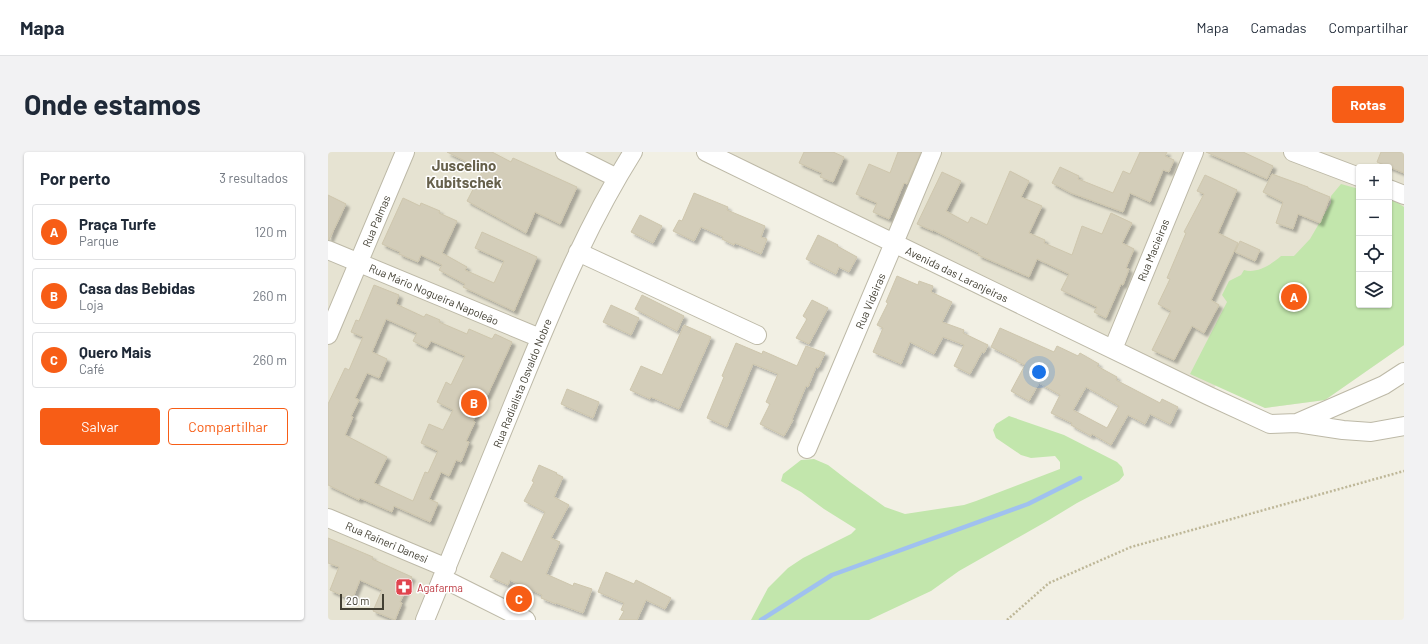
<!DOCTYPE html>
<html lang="pt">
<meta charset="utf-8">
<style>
body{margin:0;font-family:Barlow,sans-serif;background:#f2f2f3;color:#1f2937}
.controls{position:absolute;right:12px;top:12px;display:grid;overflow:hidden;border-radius:4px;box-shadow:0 1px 3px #0004}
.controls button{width:36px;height:36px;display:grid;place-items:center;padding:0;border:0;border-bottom:1px solid #e0e1e3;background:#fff;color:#1f2937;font:20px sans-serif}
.scale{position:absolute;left:12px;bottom:10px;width:44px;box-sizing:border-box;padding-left:4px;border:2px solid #434034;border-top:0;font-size:11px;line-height:14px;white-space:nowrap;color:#434034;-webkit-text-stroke:3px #fff;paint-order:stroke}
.you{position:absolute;left:711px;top:220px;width:14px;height:14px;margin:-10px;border:3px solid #fff;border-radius:50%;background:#1a73e8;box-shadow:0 0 0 6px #1a73e833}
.badge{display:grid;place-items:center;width:26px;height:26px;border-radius:50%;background:#f75d16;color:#fff;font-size:13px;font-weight:700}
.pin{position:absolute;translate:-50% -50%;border:2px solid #fff;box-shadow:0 1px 4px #0006}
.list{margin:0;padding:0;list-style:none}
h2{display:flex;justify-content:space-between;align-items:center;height:52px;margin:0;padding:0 16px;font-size:17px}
h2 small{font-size:13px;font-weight:400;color:#747a83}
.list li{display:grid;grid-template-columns:26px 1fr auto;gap:12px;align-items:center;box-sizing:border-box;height:56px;margin:0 8px 8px;padding:0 8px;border:1px solid #e0e1e3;border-radius:4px}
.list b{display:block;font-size:15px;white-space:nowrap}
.list p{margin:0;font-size:13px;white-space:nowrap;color:#747a83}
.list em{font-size:13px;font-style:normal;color:#747a83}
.actions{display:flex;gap:8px;padding:12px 16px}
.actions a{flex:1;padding:9px 0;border:1px solid #f75d16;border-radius:4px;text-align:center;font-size:14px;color:#f75d16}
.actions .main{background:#f75d16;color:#fff}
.icon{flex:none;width:22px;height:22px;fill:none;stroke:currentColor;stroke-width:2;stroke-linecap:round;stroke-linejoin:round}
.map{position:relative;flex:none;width:1076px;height:468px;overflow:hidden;border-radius:4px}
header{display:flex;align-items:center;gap:24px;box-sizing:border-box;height:56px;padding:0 20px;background:#fff;border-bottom:1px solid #e0e1e3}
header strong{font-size:19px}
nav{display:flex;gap:22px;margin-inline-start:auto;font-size:14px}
.intro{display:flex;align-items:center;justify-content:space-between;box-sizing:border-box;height:96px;padding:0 24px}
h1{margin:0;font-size:28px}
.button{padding:10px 18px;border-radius:4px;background:#f75d16;color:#fff;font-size:14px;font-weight:700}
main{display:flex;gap:24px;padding:0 24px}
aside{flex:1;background:#fff;border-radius:4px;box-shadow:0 1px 3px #0004}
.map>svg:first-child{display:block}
.residential{fill:#e6e3d2;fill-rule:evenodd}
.green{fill:#c2e6ac}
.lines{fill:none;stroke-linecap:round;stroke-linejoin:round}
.stream{stroke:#a0c1ef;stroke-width:4.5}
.building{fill:#d3cdb9;stroke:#cec6ad;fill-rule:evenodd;filter:url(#shadow)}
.minor-casing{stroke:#bdb9a7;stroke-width:20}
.path{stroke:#beb798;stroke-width:2.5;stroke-dasharray:2 2;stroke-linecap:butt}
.minor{stroke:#fff;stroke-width:18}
.labels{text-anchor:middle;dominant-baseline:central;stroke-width:3;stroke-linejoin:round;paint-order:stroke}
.street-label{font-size:11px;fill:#434034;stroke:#fff}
.health-label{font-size:11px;fill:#be3a42;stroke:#fff;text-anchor:start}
.district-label{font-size:15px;font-weight:bold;fill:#66604b;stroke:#fff}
</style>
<header>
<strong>Mapa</strong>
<nav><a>Mapa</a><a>Camadas</a><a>Compartilhar</a></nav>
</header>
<div class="intro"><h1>Onde estamos</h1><a class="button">Rotas</a></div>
<main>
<aside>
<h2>Por perto<small>3 resultados</small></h2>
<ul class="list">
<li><span class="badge">A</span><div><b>Praça Turfe</b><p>Parque</p></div><em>120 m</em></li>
<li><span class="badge">B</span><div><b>Casa das Bebidas</b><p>Loja</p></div><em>260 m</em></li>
<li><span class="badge">C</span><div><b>Quero Mais</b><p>Café</p></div><em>260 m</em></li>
</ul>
<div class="actions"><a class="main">Salvar</a><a>Compartilhar</a></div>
</aside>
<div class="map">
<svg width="1076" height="468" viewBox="0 0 1076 468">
<defs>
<filter id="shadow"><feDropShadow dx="3.5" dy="3.5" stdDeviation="1" flood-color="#0004"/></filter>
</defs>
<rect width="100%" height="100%" fill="#f2f0e4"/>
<path class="residential" d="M0,0H305L289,26L97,468H0Z
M378,0H1076V193L997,248L937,256L888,233L881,244ZM1031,15H1061V153H1031Z"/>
<path class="green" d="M1013,32L1031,37V153H1061V47L1070,51L1076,55V193L997,248L937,256L862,222L899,150L894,143L901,129L913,123L916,118C928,122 943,113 953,104H966L982,87L1003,51V44Z
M681,264L736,283L789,310L794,315L796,323L791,329L749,351L721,368L631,419L603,439L541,468H423L440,436L460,416L475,406L523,382L528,377L496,357L473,340L453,329L455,322L473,308L486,307L500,313L522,330L557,355L577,362L636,353L648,349L732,317V310L727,304L703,306L693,303L668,286L665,278L668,272Z"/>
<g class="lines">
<path class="stream" d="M433,468L504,423L700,352L752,326"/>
</g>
<path class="building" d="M119,0H164L183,10L185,6L249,35L232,72L207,60L198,81L139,49L155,18Z
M476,0H505L516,5L505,30L492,25L494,21L471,11Z
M570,0H593L579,32L576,31L561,67L545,60L549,51L528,42L541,12L562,21Z
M812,0H839L837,4L846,8L841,20L835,18L822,50L802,41L795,60L743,41L724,31L732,15L751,24L750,27L785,41L795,19L802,22Z
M878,0H915L945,14L939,27Z
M1053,0H1076V21L1049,10Z
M682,19L701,29L693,45L714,54L701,81L717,88L716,91L744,103L754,74L774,82L783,61L804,71L794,91L806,97L798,116L801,117L795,133L793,132L778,166L766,160L769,155L733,138L741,122L709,107L701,125L650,103L651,101L605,78V79L589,72L614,20L633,29L618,59L640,71L643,65L659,73Z
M944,22L980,35V36L1002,45L992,71L970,62L965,77L948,71L955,50L935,40Z
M877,23L909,38L890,81L910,91L883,148L891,153L876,181L864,174L846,208L824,198L843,159L830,152L842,127L839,126L858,81L856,80L876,42L869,39Z
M366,41L400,55L399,58L437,74L433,85L439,87L433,102L407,91L406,93L394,87L395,85L373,75L366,89L345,79L351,68L354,69Z
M0,43L18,52L1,88H0Z
M75,46L92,54L93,51L112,59L111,61L129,69L114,101L139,115L137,118L166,131L176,109L147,96L154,80L209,105L186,159L135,135L137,132L111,118L114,113L93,103L90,110L71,102L72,100L54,92Z
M312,63L334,74L325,91L303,80Z
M490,83L510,93L509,94L529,105L521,120L511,115L508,122L478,107Z
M912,89L932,98L927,109L907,100Z
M569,124L590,133L591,129L605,134L603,140L624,150L614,170L636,178L635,181L660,193L656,201L654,200L642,222L626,214L636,193L615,185L606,202L582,190L573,212L545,200L555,176L549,173L560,151L558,150Z
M46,133L71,143L68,152L96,165L98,162L112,168L111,170L139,182L141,177L164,187L167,182L184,190L159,244L157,243L145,269L147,270L138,289L141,290L133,310L128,308L121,324L113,320L101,347L110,351L102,370L66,354L64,360L32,346L31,348L0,333V252L17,216L21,218L35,185L23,180L28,168L31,169ZM58,167L89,181L85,189L99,196L103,189L137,204L123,233L118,230L109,250L125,258L115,278L101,272L93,291L110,299L100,321L97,320L85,349L46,331L59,305L17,283L25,265L23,264L31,248L27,246L39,221L51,226L59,207L44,200Z
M314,143L356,164L349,179L307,157Z
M484,148L500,156L481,192L468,186L479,167L475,164Z
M283,153L311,166L303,183L275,170Z
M356,173L383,185L351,257L323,245L322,247L302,238L313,214L334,223Z
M672,176L726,200L729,194L750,204L752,201L771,212L769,214L789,225L788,228L832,251L834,247L850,255L842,272L822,262L817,272L800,263L783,293L764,282L763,284L743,273L744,271L723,261L732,243L711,231L701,249L683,239L697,213L688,209L689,208L663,195ZM758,235L791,254L779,276L745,258Z
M408,191L434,202L435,199L469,214L478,194L497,201L490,216L488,215L480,235L478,234L464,267L465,268L456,284L432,272L442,252L438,250L450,222L425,212L399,275L379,266L396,225L394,224Z
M239,237L271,250L265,266L233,252Z
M211,313L229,321L228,322L235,325L226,345L241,353L223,386L232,390L218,422L245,434L246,431L264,437L255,461L228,451V452L213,446L214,443L182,428L180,433L162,425L174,400L194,410L217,360L196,349L206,330L204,329Z
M0,386L45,405L44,407L84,425L72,450L74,451L67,468L45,459L54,438L32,428L24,448L2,438L11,415L0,411Z
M278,420L306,432L308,428L343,446L337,457L318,448L309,468H291L296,459L293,458L296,451L270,440Z"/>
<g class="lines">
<defs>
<path id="minor" d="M237,0L289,26
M378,0L881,244L942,272L969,271L1056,233L1076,220
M965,0L1031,25
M1061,37L1076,43
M0,98L212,186
M250,100L429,183
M0,183L77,0
M785,197L866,0
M969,271L1015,278L1043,280L1076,274
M479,297L566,91L604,0
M0,366L119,416
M114,426L198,468
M97,468C128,393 158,318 189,243C223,160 257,76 305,0"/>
</defs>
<use href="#minor" class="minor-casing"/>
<path class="path" d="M679,468L721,431L803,395L1076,319"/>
<use href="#minor" class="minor"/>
</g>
<defs>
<symbol id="pharmacy-square" viewBox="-11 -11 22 22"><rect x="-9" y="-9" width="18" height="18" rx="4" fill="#e0444e" stroke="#fff"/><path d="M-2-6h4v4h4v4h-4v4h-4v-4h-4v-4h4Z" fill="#fff"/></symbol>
</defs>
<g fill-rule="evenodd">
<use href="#pharmacy-square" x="66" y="425" width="20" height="20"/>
</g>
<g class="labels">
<g class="street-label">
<text transform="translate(48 69) rotate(-67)">Rua Palmas</text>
<text transform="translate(825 98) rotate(-68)">Rua Macieiras</text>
<text transform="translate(629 122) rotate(26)">Avenida das Laranjeiras</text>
<text transform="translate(106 142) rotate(23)">Rua Mário Nogueira Napoleão</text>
<text transform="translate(542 149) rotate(-67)">Rua Videiras</text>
<text transform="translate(194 231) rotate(-68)">Rua Radialista Osvaldo Nobre</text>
<text transform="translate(59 390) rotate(23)">Rua Raineri Danesi</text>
</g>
<g class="health-label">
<text x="89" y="435">Agafarma</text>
</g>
<g class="district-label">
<text x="136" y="13">Juscelino<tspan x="136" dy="17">Kubitschek</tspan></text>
</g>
</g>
</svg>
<div class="controls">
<button>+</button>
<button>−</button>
<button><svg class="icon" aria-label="locate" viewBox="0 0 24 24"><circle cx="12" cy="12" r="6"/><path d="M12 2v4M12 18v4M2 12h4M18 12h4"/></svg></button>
<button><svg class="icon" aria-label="layers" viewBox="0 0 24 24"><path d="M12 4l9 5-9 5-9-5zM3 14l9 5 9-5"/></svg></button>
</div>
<div class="scale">20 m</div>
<div class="you"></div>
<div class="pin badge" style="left:966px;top:145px">A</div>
<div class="pin badge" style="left:146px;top:251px">B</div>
<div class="pin badge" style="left:191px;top:447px">C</div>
</div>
</main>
